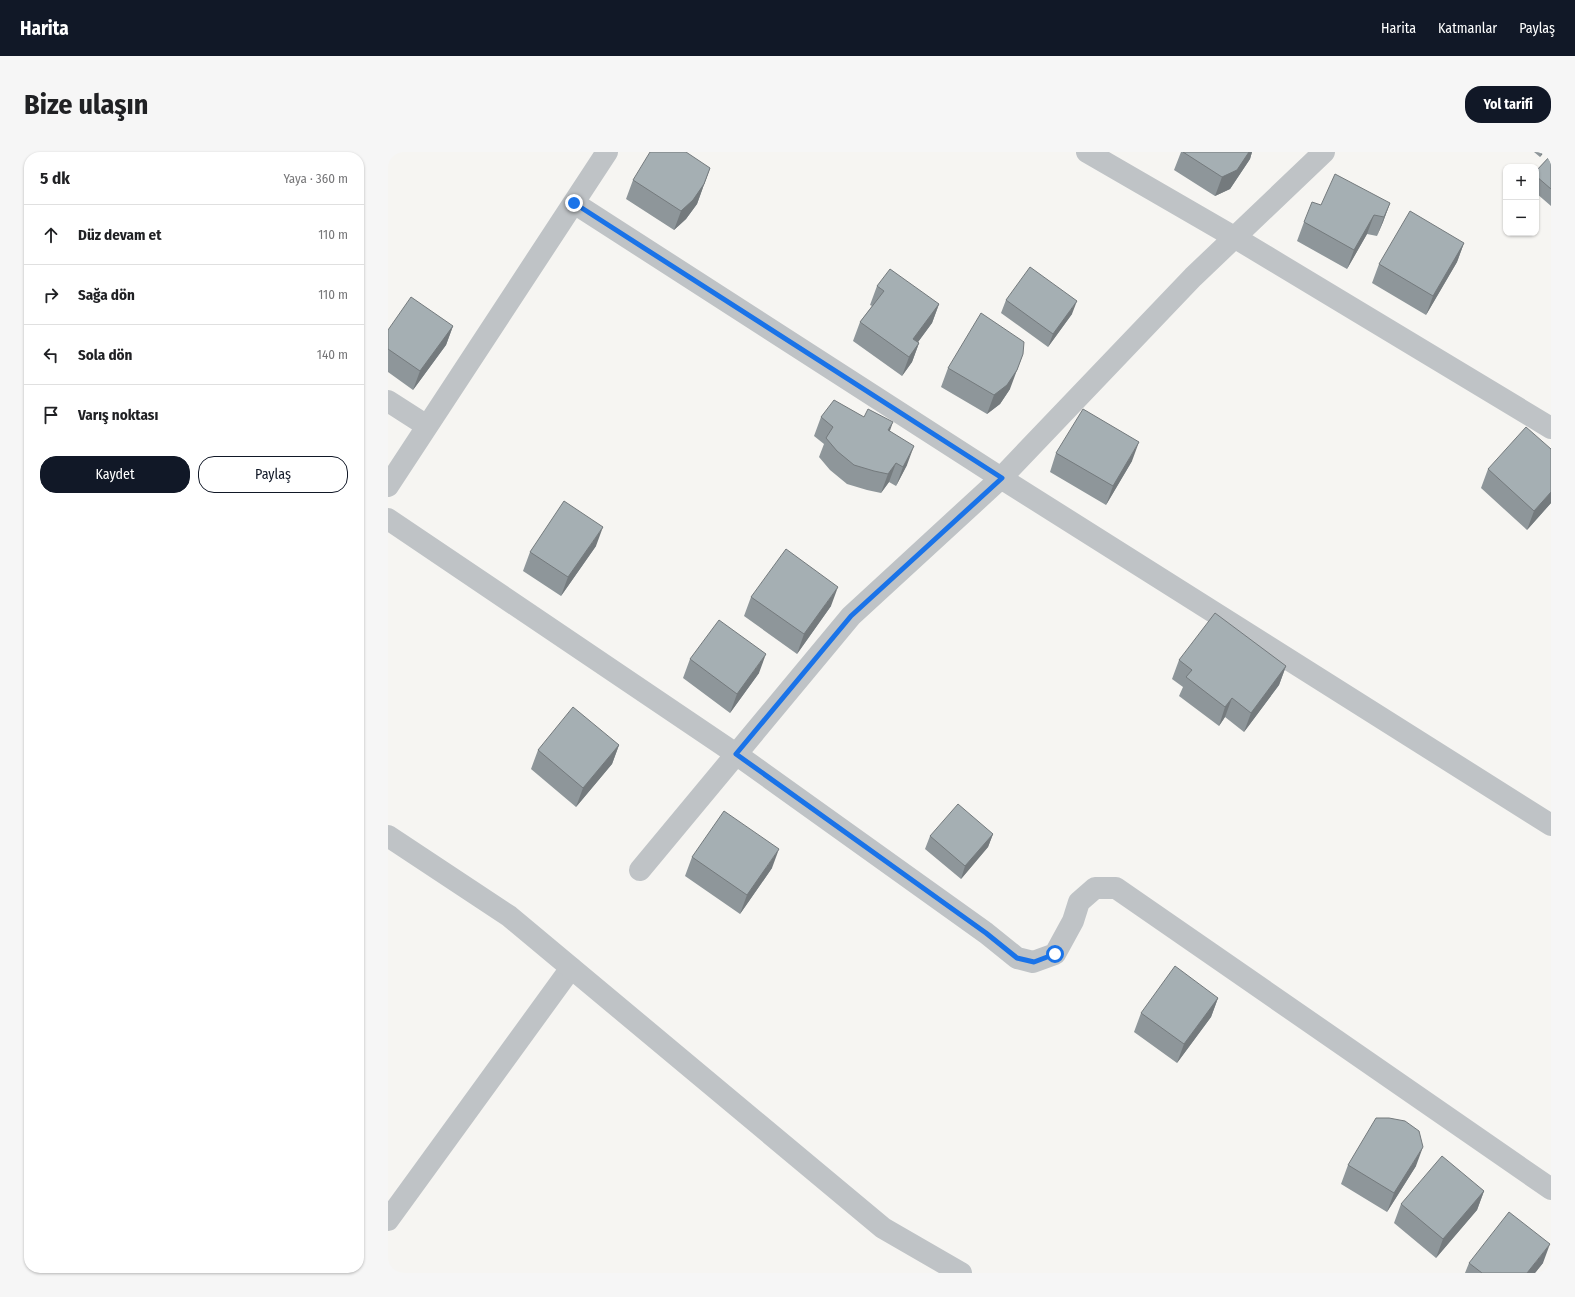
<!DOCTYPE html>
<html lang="tr">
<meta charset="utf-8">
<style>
body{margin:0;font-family:"Fira Sans Condensed",sans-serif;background:#f6f6f6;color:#202124}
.controls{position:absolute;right:12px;top:12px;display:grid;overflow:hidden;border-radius:8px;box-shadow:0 1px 3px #0004}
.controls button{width:36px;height:36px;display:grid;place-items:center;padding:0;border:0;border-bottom:1px solid #e0e0e0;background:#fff;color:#202124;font:20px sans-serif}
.stop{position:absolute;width:12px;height:12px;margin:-9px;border:3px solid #1a73e8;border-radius:50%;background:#fff}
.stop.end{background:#1a73e8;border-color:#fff;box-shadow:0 1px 4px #0008}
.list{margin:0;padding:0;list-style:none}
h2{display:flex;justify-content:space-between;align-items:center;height:52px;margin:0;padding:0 16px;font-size:17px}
h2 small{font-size:13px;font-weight:400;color:#757577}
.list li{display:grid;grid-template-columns:26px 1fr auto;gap:12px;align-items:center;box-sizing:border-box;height:60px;padding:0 16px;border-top:1px solid #e0e0e0}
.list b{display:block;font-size:15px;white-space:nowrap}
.list em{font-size:13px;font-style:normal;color:#757577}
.actions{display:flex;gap:8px;padding:12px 16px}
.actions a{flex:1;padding:9px 0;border:1px solid #111827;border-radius:16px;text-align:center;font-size:14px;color:#111827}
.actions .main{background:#111827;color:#fff}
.icon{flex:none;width:22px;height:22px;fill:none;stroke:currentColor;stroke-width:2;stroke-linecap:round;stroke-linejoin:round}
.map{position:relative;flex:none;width:1163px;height:1121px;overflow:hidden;border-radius:16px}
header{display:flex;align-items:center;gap:24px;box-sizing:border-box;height:56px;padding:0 20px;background:#111827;color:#fff}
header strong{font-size:19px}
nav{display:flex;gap:22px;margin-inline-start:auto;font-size:14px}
.intro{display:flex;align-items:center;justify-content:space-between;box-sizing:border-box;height:96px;padding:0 24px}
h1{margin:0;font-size:28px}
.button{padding:10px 18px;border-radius:16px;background:#111827;color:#fff;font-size:14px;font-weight:700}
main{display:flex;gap:24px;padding:0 24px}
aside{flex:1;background:#fff;border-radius:16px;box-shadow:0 1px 3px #0004}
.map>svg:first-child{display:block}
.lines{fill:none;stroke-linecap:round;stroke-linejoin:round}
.minor{stroke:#bfc3c6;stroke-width:22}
.tertiary{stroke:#bfc3c6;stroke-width:22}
.wall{fill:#8e969a}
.shaded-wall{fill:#747a7d}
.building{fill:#a5afb3;stroke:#747a7d}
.route{stroke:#1a73e8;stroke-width:5}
</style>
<header>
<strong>Harita</strong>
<nav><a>Harita</a><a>Katmanlar</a><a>Paylaş</a></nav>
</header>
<div class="intro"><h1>Bize ulaşın</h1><a class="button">Yol tarifi</a></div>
<main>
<aside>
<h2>5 dk<small>Yaya · 360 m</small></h2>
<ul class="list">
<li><svg class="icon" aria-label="ahead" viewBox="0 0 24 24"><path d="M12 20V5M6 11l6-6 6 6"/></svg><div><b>Düz devam et</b></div><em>110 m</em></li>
<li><svg class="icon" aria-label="right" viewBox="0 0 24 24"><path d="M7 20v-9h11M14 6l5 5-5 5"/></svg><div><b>Sağa dön</b></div><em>110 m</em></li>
<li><svg class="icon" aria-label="left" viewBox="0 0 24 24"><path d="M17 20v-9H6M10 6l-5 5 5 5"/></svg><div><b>Sola dön</b></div><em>140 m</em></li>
<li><svg class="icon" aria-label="arrive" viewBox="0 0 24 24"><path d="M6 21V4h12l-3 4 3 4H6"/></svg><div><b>Varış noktası</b></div></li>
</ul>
<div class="actions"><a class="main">Kaydet</a><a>Paylaş</a></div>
</aside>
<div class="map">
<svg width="1163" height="1121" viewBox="0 0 1163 1121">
<rect width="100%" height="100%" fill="#f6f5f2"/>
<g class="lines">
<path class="minor" d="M699,0L846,85L1163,276
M186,51L613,326L1163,673
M0,249L39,274
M0,334L219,0
M0,367L348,602L598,781L629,806L645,810L667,802L685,769L691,750L707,736H728L1163,1037
M252,718L463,464L613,326L805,125L936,0
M0,1068L183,816"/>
<path class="tertiary" d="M0,684L121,764L495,1076L573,1121"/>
</g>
<path class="wall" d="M793,0H864L862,7L842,37L827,44L786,18Z
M1146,0H1156L1152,5Z
M1163,3V54L1148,41V19Z
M322,16L309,52L298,67L286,78L238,47L245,28Z
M1002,51L995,70L989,84L979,82L959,117L909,89L916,70L933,53Z
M1076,91L1069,110L1038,163L984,131L991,112Z
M489,134L551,152L544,171L530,190L531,191L524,210L514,224L465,189L472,170L484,154L482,153Z
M618,148L684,162L660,195L613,161Z
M65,174L58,193L25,238L0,220V178Z
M560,216L622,237L612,252L599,262L553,235Z
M433,265L502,279L519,313L508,334L501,330L493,341L479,338L459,332L442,318L431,305L436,292L426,284Z
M1163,297V351L1139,378L1093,336L1100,317Z
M668,301L744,309L718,353L662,320Z
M208,394L173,444L135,419L142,400Z
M363,445L443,454L409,502L356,464Z
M302,507L371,521L342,561L295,526Z
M791,508L898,514L891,533L856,580L837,565L831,574L791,544L795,535L784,527Z
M231,593L224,612L188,655L143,617L150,598Z
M605,682L600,695L573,727L537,697L542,684Z
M304,705L384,716L352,762L297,724Z
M830,846L823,865L789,911L746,880L753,861Z
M960,1013L1028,1014L999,1060L953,1032Z
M1096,1039L1089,1058L1048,1106L1006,1071L1013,1052Z
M1081,1111H1155L1147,1121H1077Z"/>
<path class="shaded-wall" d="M861,0H864L862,7L842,37L827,44L834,25Z
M1154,0H1156L1152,5Z
M322,16L309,52L298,67L286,78L293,59Z
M1002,51L995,70L989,84L996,65Z
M986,63L979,82L959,117L966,98Z
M1076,91L1069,110L1038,163L1045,144Z
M689,149L684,162L660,195L665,182Z
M551,152L544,171L519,205L525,187Z
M65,174L58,193L25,238L32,219Z
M531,191L524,210L514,224L521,205Z
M635,202L622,237L612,252L599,262L606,243Z
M505,270L498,290L500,278Z
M751,290L744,309L718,353L725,334Z
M526,294L519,313L508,334L515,315Z
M508,311L501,330L493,341L500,322Z
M1163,340V351L1139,378L1146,359Z
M215,375L208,394L173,444L180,425Z
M450,435L443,454L409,502L416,482Z
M378,502L371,521L342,561L349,542Z
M898,514L891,533L856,580L863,561Z
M844,546L837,565L831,574L837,555Z
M231,593L224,612L188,655L195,636Z
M605,682L600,695L573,727L577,714Z
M391,697L384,716L352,762L359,743Z
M830,846L823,865L789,911L796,892Z
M1035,995L1028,1014L999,1060L1006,1041Z
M1096,1039L1089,1058L1048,1106L1055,1087Z
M1162,1092L1155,1111L1147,1121H1139Z"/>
<path class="building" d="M262,0H298L322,16L316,32L305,48L293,59L245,28Z
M795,0H861L849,18L834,25Z
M1163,3V37L1148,24V19Z
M947,22L1002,51L996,65L986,63L966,98L916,70L924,50L933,53Z
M1022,59L1076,91L1045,144L991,112Z
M642,115L689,149L665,182L618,148Z
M502,117L551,152L525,187L531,191L521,205L472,170L496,139L489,134Z
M23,145L65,174L32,219L0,197V178Z
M593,161L636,190L635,202L629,218L619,233L606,243L560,216Z
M446,248L476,265L480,257L505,270L500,278L526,294L515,315L508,311L500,322L486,319L466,313L449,299L438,286L445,275L433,265Z
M695,257L751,290L725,334L668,301Z
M1138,275L1163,297V340L1146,359L1100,317Z
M176,349L215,375L180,425L142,400Z
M398,397L450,435L416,482L363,445Z
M827,461L898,514L863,561L844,546L837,555L798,525L804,518L791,508Z
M331,468L378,502L349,542L302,507Z
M185,555L231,593L195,636L150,598Z
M570,652L605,682L577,714L542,684Z
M336,659L391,697L359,743L304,705Z
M787,814L830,846L796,892L753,861Z
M988,966H1001L1017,969L1031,979L1035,995L1006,1041L960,1013Z
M1054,1004L1096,1039L1055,1087L1013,1052Z
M1121,1060L1162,1092L1139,1121H1094L1081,1111Z"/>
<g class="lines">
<path class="route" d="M186,51L614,326L463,464L348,602L598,781L629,806L646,810L667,802"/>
</g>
</svg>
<div class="controls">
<button>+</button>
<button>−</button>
</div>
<div class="stop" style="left:667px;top:802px"></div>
<div class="stop end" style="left:186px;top:51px"></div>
</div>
</main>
